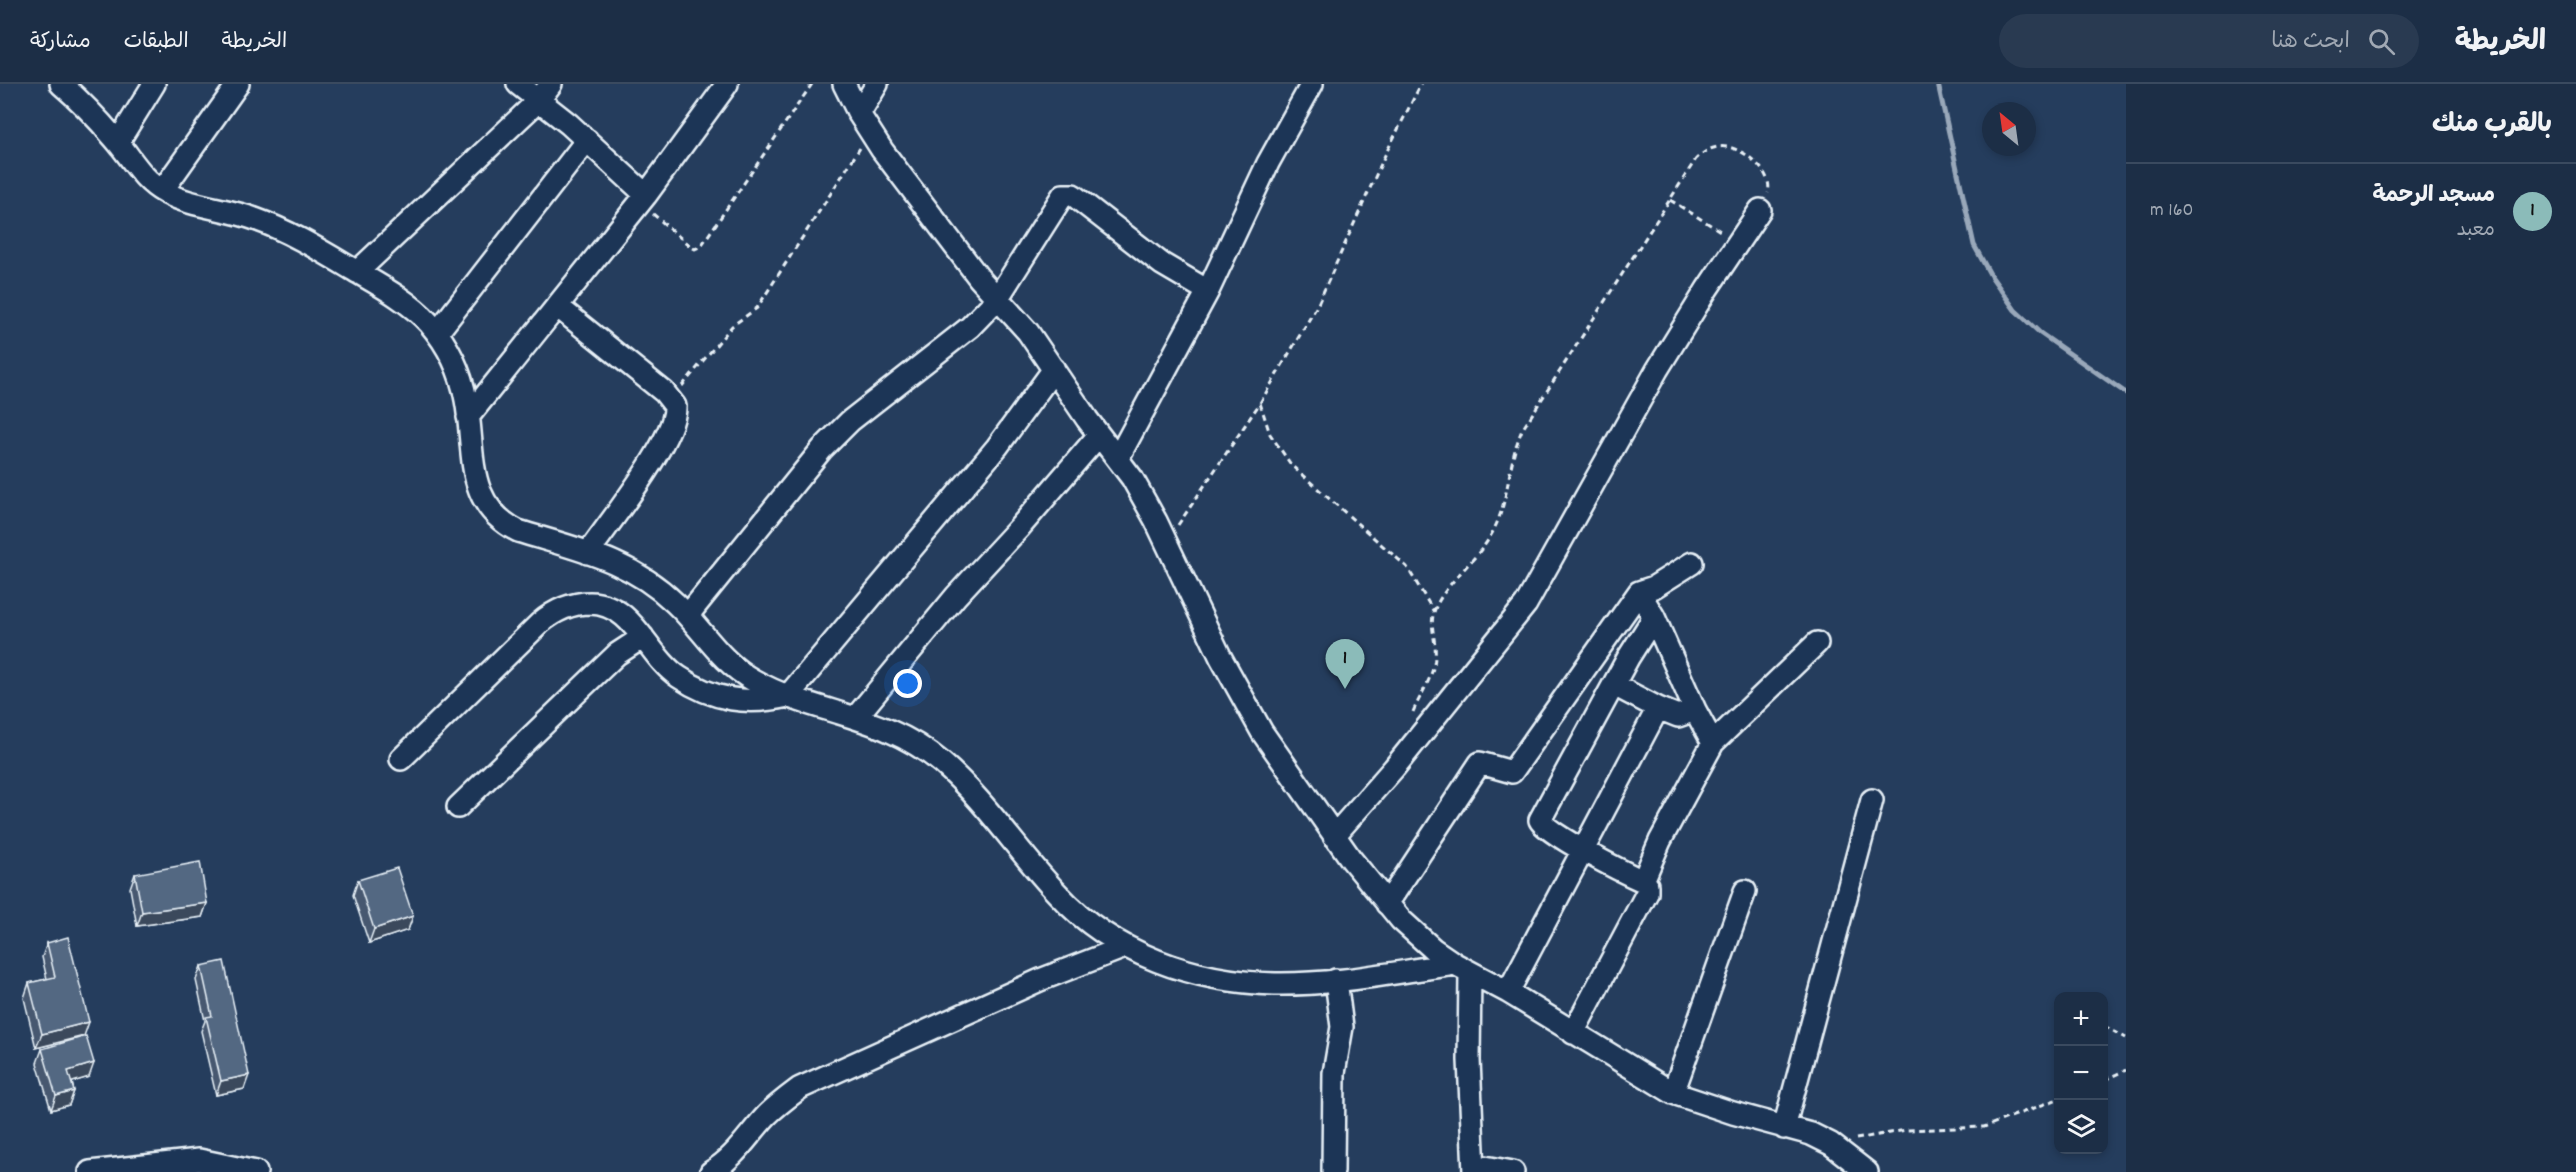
<!DOCTYPE html>
<html lang="ar">
<meta charset="utf-8">
<style>
body{margin:0;font-family:Dekko,"Playpen Sans Arabic",sans-serif;background:#293a51;color:#f1f3f6;direction:rtl}
.controls{position:absolute;right:18px;bottom:18px;display:grid;overflow:hidden;border-radius:12px;box-shadow:0 3px 9px #0003}
.controls button{width:54px;height:54px;display:grid;place-items:center;padding:0;border:0;border-bottom:2px solid #3a4a5f;background:#1c2e46;color:#f1f3f6;font:30px sans-serif}
.compass{position:absolute;left:1982px;top:18px;width:54px;height:54px;border-radius:50%;background:#1c2e46;box-shadow:0 3px 9px #0003;rotate:331deg}
.you{position:absolute;left:908px;top:600px;width:21px;height:21px;margin:-15px;border:4px solid #fff;border-radius:50%;background:#1a73e8;box-shadow:0 0 0 9px #1a73e833}
.badge{display:grid;place-items:center;width:39px;height:39px;border-radius:50%;background:#8bbbb9;color:#111;font-size:20px;font-weight:700}
.pin{position:absolute;translate:-50% -50px;filter:drop-shadow(0 2px 3px #0008)}
.pin::after{content:'';position:absolute;top:32px;width:21px;height:18px;background:inherit;clip-path:polygon(0 0,100% 0,50% 100%)}
.list{margin:0;padding:0;list-style:none}
h2{display:flex;justify-content:space-between;align-items:center;height:78px;margin:0;padding:0 24px;font-size:26px}
h2 small{font-size:20px;font-weight:400;color:#a0a8b3}
.list li{display:grid;grid-template-columns:39px 1fr auto;gap:18px;align-items:center;box-sizing:border-box;height:96px;padding:0 24px;border-top:2px solid #3a4a5f}
.list b{display:block;font-size:22px;white-space:nowrap}
.list p{margin:0;font-size:20px;white-space:nowrap;color:#a0a8b3}
.list em{font-size:20px;font-style:normal;color:#a0a8b3}
.icon{flex:none;width:33px;height:33px;fill:none;stroke:currentColor;stroke-width:2;stroke-linecap:round;stroke-linejoin:round}
.map{position:relative;flex:none;width:2126px;height:1088px;overflow:hidden;direction:ltr}
header{display:flex;align-items:center;gap:36px;box-sizing:border-box;height:84px;padding:0 30px;background:#1c2e46;border-bottom:2px solid #3a4a5f}
header strong{font-size:28px}
nav{display:flex;gap:33px;margin-inline-start:auto;font-size:21px}
.search{width:420px;height:54px;background:#293a51;display:flex;align-items:center;gap:15px;box-sizing:border-box;padding:0 21px;border-radius:33px;color:#a0a8b3;font-size:22px}
main{display:flex}
aside{flex:1;background:#1c2e46}
.map>svg:first-child{display:block}
.lines{fill:none;stroke-linecap:round;stroke-linejoin:round}
.stream{stroke:#99a8ba;stroke-width:5}
.minor-casing{stroke:#e8f1f8;stroke-width:26}
.path{stroke:#e8f1f8;stroke-width:3;stroke-dasharray:6 4.5;stroke-linecap:butt}
.minor{stroke:#1d3557;stroke-width:21}
.wall{fill:#475970;stroke:#e8f1f8;stroke-width:1.5}
.shaded-wall{fill:#3a485b;stroke:#e8f1f8;stroke-width:1.5}
.building{fill:#536782;stroke:#e8f1f8;stroke-width:1.5}
</style>
<header>
<strong>الخريطة</strong>
<div class="search"><svg class="icon" aria-label="search" viewBox="0 0 24 24"><circle cx="10" cy="10" r="6"/><path d="M15 15l6 6"/></svg>ابحث هنا</div>
<nav><a>الخريطة</a><a>الطبقات</a><a>مشاركة</a></nav>
</header>
<main>
<aside>
<h2>بالقرب منك<small></small></h2>
<ul class="list">
<li><span class="badge">1</span><div><b>مسجد الرحمة</b><p>معبد</p></div><em>160 m</em></li>
</ul>
</aside>
<div class="map">
<svg width="2126" height="1088" viewBox="0 0 2126 1088">
<rect width="100%" height="100%" fill="#253d5d"/>
<filter id="ink" filterUnits="userSpaceOnUse"><feTurbulence type="fractalNoise" baseFrequency=".0167" numOctaves="2"/><feDisplacementMap in="SourceGraphic" scale="12" xChannelSelector="R" yChannelSelector="G"/><feConvolveMatrix kernelMatrix="1 2 1 2 8 2 1 2 1" color-interpolation-filters="sRGB"/></filter>
<g filter="url(#ink)">
<g class="lines">
<path class="stream" d="M1938,0L1974,161L1991,192L2015,226L2040,249L2126,309"/>
<defs>
<path id="minor" d="M61,0C81,17 98,35 115,55C131,73 142,96 164,108C192,123 225,124 255,135C289,147 320,166 352,185C379,201 408,216 429,239C448,261 461,288 466,316C476,368 463,419 518,447C576,465 630,475 675,519C702,544 719,577 753,596C815,631 883,629 942,679C986,717 1018,768 1058,810C1113,870 1195,898 1275,900C1335,901 1396,888 1455,880
M518,0L569,40L646,111L727,0
M844,0L859,30L882,66L979,194L1028,248L1087,335L1132,394L1156,437L1221,574L1262,648L1351,775L1401,836L1433,865L1455,880L1508,908L1673,1009L1733,1029L1811,1050L1831,1060L1867,1088
M859,30L877,0
M118,58L154,0
M162,107L238,0
M357,188L539,16L551,0
M557,222L664,308L675,322C677,354 608,440 588,469
M437,249L587,56
M468,333L646,111
M1118,374L1208,207L1268,79L1312,0
M1639,508L1654,533L1628,574L1540,736C1545,749 1625,789 1643,797L1660,757L1713,659L1817,559
M688,531L822,365L850,337L970,243L997,215L1063,111H1073L1162,180L1208,207
M1654,533L1695,626L1713,659
M1658,624L1678,632L1695,626
M856,633L956,512L1019,444L1099,351
M401,675L540,539C554,527 571,519 590,519C635,520 646,571 679,593C714,617 748,621 788,612L997,363L1054,285
M458,723L617,570L643,553
M1334,752L1394,684L1526,520L1657,286L1707,205L1760,126
M1387,820L1480,679L1512,688L1639,508L1654,503L1692,479
M1470,889L1469,976L1474,1088
M1508,908L1658,624L1614,601
M1573,949L1647,809V801L1643,797
M1673,1009L1745,807
M1784,1044L1872,716
M1474,1081L1513,1088
M90,1088L199,1076L256,1088
M711,1088C735,1074 748,1051 767,1031C777,1021 788,1013 800,1004L1040,896L1125,863
M1333,1088L1334,989L1342,943L1336,896"/>
</defs>
<use href="#minor" class="minor-casing"/>
<path class="path" d="M1670,116L1722,148
M653,130L691,163L695,165L701,162L812,0
M682,302L732,242L757,224L860,64
M1260,319L1270,350L1292,382L1407,483L1434,528
M1178,441L1260,319L1317,222L1385,71L1421,0
M1413,628C1420,611 1434,592 1435,573C1437,558 1429,542 1434,528C1443,500 1477,477 1491,451C1510,418 1507,380 1522,346L1696,75C1705,67 1714,61 1727,63C1745,65 1774,89 1768,109
M2104,942L2126,954
M2104,996L2126,986
M1856,1055L1906,1046L1984,1043L2058,1015"/>
<use href="#minor" class="minor"/>
</g>
<path class="wall" d="M135,790L207,819L202,833L137,842L130,804Z
M358,796L413,832L408,846L369,859L353,811Z
M47,859L84,952L36,964L24,914L29,899L47,895L42,873Z
M201,882L244,1005L216,1011L201,947L205,937L196,896Z
M42,965L89,993L72,998L74,1007L69,1021L51,1026L37,979Z"/>
<path class="shaded-wall" d="M207,819L202,833L137,842L142,828Z
M413,832L408,846L369,859L374,845Z
M89,938L84,952L36,964L42,950Z
M94,979L89,993L63,1001L68,987Z
M249,991L244,1005L216,1011L221,997Z
M74,1007L69,1021L51,1026L56,1012Z"/>
<path class="building" d="M200,778L207,819L142,828L135,790Z
M397,784L413,832L374,845L358,796Z
M68,853L89,938L42,950L29,899L55,893L47,859Z
M224,877L249,991L221,997L206,933L212,932L201,882Z
M86,952L94,979L68,987L74,1007L56,1012L42,965Z"/>
</g>
</svg>
<div class="controls">
<button>+</button>
<button>−</button>
<button><svg class="icon" aria-label="layers" viewBox="0 0 24 24"><path d="M12 4l9 5-9 5-9-5zM3 14l9 5 9-5"/></svg></button>
</div>
<svg class="compass" viewBox="-18 -18 36 36"><path d="M0-13l5 13h-10z" fill="#e53935"/><path d="M0 13l5-13h-10z" fill="#a0a8b3"/></svg>
<div class="you"></div>
<div class="pin badge" style="left:1345px;top:605px">1</div>
</div>
</main>
